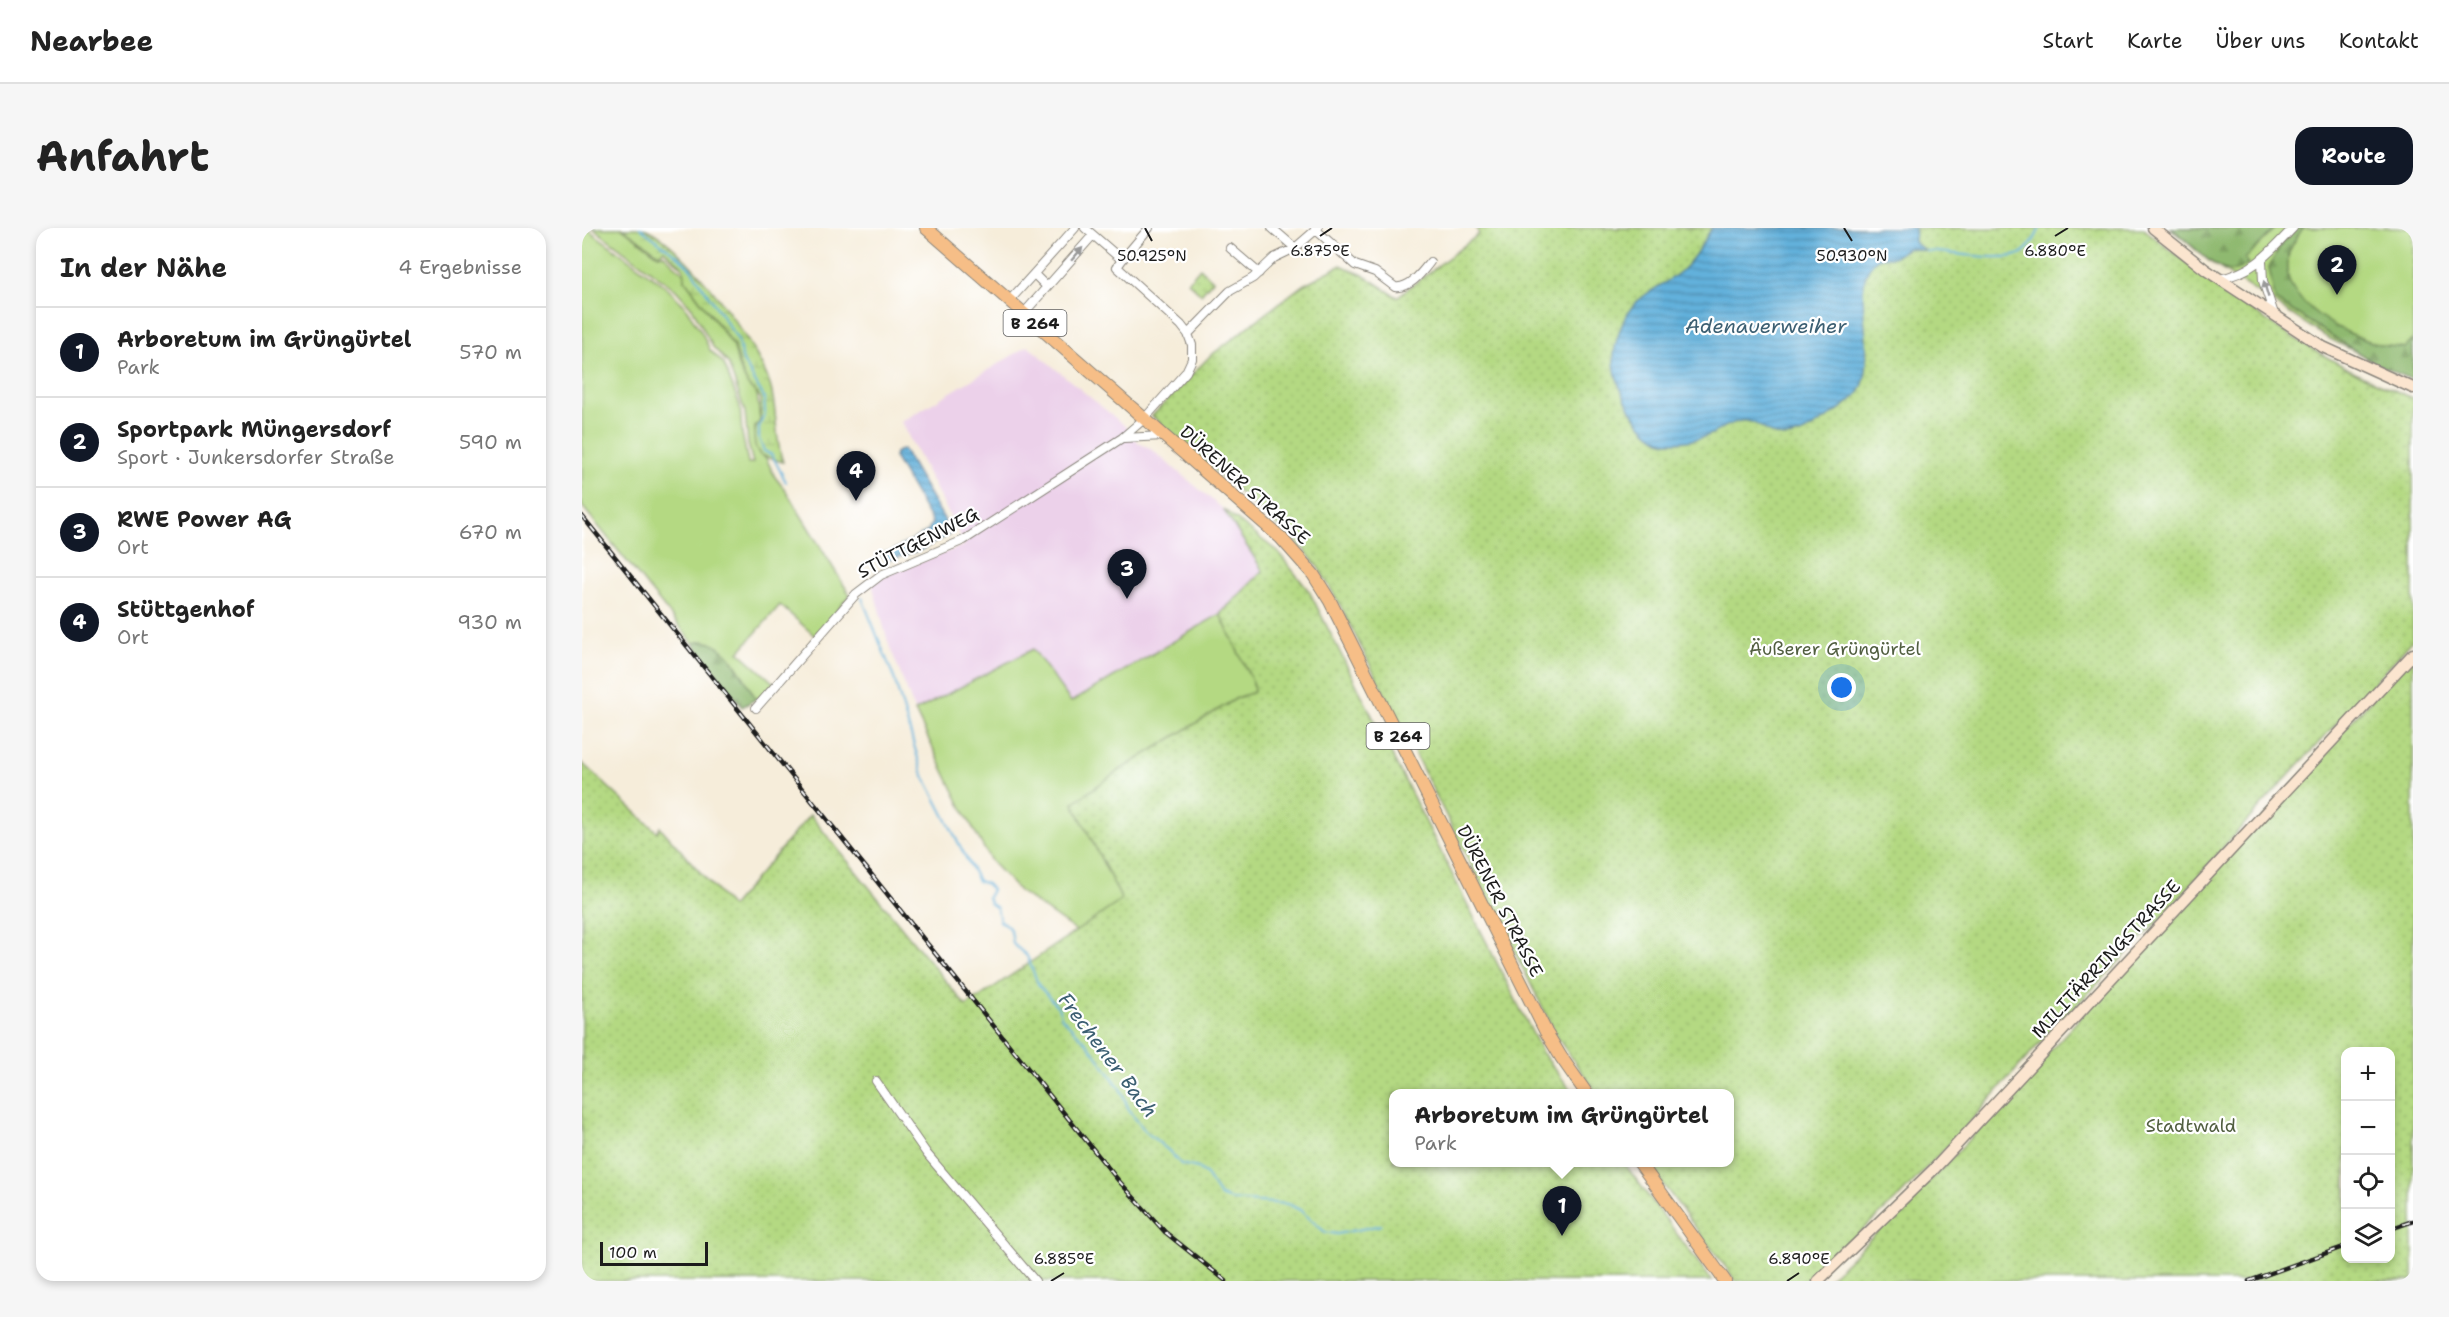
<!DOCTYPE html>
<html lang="de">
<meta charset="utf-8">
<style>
body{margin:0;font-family:"Shantell Sans",sans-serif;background:#f6f6f6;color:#222}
.controls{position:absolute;right:18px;bottom:18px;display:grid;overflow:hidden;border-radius:12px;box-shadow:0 3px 9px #0003}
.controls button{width:54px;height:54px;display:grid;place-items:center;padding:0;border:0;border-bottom:2px solid #e0e0e0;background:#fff;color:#222;font:30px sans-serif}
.scale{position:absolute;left:18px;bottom:15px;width:108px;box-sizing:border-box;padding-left:6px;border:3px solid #1c1c1c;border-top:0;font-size:16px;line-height:21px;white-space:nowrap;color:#1c1c1c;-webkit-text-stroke:4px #fff;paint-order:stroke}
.you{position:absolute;left:1260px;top:460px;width:21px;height:21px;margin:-15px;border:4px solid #fff;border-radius:50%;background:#1a73e8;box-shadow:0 0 0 9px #1a73e833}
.badge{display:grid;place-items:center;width:39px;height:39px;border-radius:50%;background:#111827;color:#fff;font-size:20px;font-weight:700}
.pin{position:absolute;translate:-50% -50px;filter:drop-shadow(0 2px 3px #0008)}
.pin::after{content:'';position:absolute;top:32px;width:21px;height:18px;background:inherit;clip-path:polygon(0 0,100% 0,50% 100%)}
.popup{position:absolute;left:807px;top:861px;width:345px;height:78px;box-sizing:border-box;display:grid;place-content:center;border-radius:12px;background:#fff;filter:drop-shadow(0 2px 4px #0005);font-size:20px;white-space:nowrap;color:#767676}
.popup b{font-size:22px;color:#222}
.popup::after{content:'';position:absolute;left:50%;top:100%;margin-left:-12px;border:12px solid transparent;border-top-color:#fff}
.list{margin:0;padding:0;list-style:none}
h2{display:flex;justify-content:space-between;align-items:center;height:78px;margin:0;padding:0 24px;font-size:26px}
h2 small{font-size:20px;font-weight:400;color:#767676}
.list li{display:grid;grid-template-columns:39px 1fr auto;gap:18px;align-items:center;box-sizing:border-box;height:90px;padding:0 24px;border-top:2px solid #e0e0e0}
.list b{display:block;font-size:22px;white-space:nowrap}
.list p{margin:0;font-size:20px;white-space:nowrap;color:#767676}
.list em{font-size:20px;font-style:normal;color:#767676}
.icon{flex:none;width:33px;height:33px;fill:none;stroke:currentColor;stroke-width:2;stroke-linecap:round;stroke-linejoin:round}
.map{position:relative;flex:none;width:1831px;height:1053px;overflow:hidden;border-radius:18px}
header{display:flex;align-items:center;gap:36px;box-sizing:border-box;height:84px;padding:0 30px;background:#fff;border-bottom:2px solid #e0e0e0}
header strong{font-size:28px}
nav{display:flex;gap:33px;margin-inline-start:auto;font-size:21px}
.intro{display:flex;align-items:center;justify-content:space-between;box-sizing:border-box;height:144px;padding:0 36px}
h1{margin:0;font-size:42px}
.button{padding:15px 27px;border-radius:18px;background:#111827;color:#fff;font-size:21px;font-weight:700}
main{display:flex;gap:36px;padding:0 36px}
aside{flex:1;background:#fff;border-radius:18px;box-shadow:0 3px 9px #0003}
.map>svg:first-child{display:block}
.built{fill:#ecd1ea}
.grass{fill:#b4d982;stroke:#687a4f;stroke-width:1.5;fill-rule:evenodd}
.forest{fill:url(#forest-firs);stroke:#566a46;stroke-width:1.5}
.wetland{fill:url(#wetland-marsh);stroke:#687a4f;stroke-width:1.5}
.park{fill:url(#park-dots);stroke:#687a4f;stroke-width:1.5;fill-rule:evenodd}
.water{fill:url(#water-rules);stroke:#3f667c;stroke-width:1.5}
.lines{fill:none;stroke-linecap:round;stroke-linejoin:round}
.stream{stroke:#62b1dc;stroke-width:2}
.street-casing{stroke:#89847b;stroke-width:10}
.secondary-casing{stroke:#89847b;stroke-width:13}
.primary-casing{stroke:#89847b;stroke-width:14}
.street{stroke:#fff;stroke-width:8}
.secondary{stroke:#fbe5cf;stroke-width:10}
.primary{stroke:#f6be87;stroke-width:12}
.rail-casing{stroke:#1c1c1c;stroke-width:4.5}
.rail{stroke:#fff;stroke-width:2;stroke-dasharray:7;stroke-linecap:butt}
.oneway{fill:#999}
.ticks{fill:none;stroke:#1c1c1c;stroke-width:2}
.labels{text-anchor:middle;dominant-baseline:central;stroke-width:4.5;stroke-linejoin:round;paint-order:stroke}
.shield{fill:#fff;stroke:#606060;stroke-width:1.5}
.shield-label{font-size:16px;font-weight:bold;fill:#1c1c1c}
.street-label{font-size:18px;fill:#1c1c1c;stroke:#fff}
.park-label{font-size:18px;fill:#515e40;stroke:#fff}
.water-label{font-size:20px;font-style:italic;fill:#3c5f72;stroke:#fff}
.ticks-label{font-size:15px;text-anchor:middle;fill:#1c1c1c;stroke:#fff;stroke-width:4.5;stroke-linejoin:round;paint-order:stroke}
</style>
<header>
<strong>Nearbee</strong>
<nav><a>Start</a><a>Karte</a><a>Über uns</a><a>Kontakt</a></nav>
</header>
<div class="intro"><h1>Anfahrt</h1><a class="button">Route</a></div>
<main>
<aside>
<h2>In der Nähe<small>4 Ergebnisse</small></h2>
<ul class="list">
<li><span class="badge">1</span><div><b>Arboretum im Grüngürtel</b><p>Park</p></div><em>570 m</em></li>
<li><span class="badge">2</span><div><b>Sportpark Müngersdorf</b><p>Sport · Junkersdorfer Straße</p></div><em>590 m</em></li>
<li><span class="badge">3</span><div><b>RWE Power AG</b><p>Ort</p></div><em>670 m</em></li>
<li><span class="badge">4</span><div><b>Stüttgenhof</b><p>Ort</p></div><em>930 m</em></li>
</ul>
</aside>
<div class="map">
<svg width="1831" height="1053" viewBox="0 0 1831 1053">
<defs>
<pattern id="forest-firs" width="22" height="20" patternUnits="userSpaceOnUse" patternTransform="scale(1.5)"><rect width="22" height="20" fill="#8fb970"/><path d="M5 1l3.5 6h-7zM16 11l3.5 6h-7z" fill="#7b9e60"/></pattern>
<pattern id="wetland-marsh" width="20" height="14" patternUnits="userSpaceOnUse" patternTransform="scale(1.5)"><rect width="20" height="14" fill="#b4d982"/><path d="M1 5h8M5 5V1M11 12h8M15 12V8" fill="none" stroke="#9aba70"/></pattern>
<pattern id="park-dots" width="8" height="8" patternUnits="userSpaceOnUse" patternTransform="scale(1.5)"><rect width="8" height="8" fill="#b4d982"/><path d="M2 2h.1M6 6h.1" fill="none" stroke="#9aba70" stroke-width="1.8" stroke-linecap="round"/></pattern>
<pattern id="water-rules" width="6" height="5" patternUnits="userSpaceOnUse" patternTransform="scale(1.5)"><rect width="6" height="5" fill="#62b1dc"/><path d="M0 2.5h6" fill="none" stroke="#508fb2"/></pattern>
</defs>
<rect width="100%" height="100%" fill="#fff"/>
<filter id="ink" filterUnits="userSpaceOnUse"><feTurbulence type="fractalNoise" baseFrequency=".0167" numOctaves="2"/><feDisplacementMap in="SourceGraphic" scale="12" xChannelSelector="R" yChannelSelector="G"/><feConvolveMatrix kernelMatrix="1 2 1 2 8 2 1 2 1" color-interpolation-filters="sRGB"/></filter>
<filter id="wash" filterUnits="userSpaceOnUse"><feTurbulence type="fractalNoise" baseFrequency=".008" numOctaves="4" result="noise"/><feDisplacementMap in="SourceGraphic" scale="24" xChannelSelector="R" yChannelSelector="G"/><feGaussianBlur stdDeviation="1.35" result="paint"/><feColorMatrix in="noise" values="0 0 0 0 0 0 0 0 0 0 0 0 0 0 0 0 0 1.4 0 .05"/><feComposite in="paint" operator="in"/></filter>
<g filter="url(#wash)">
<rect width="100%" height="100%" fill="#f6edda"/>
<path class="built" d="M446,118L543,198L557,215L570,222L641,281L681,343L638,386L488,474L451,421L333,483L306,414L290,356L302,348L383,317L319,194Z"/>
<path class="grass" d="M0,0H4L83,58L102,77L120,105L128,122L142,136L158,178L160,205L166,235H171L166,216L163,184L146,135L131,119L110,80L94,62L11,0H40L76,27L81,26L103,46V52L152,119L156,137L166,157L175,165L178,193L173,199V218L178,227L184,230L193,249L204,263L268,367L233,408L198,377L157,424L193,456L181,469L174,471C159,446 146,409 111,415L0,278Z
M1588,0H1831V152L1746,110L1631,36Z
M638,386L671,455L672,465L655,470L618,495L805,842L812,934L939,1041L479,714L494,703L437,663L409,633L379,578L333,483L451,421L489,474ZM491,575L534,582L543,697L509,694L540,672Z"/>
<path class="forest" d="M1590,0H1694L1663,31L1666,36C1661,39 1655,43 1648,43C1633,43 1602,10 1590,0Z
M1714,0H1721C1715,9 1708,18 1706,29C1695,74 1765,108 1800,117C1807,119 1815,118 1823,120L1831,112V152L1794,136L1693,72L1687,39L1701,13Z
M122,413C149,418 161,450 174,471L160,479L111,415Z"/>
<path class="wetland" d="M41,0C48,0 58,0 64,1C103,17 176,117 188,157C196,182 192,209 201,234L178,227L173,218L172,208L174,199L178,193L179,170L166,157L157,137L153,119L103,52C103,32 92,36 82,22L77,26Z"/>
<path class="park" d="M894,0H1561C1643,67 1731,131 1831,170V412L1644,616L1592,677L1457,816L1386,896L1317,969L1223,1053H1154L1065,935L1148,934V866L1015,865L977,812L757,375L736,339L721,320L570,188L628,128L721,57L759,37L781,47L815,69L897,6Z
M618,40L631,52L619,66L606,54Z
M641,281L696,324L727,363L960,824L991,865L812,866V934L1042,935L1130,1053H0V535L75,604L78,599L149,679L228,587L384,778L540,672L491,575L538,542L655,470L672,464L671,455L638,386L681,343Z
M1831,426V1053H1245L1357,944ZM1764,824H1808V1030H1764Z"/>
<path class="water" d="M1130,0H1333L1332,14L1344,23L1327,20C1321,22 1317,28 1311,29C1305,30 1298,28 1293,33C1265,56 1298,127 1278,163C1272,173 1230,201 1218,206C1186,218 1181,190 1159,193C1146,195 1137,203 1125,208C1114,212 1101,214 1089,214C1060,214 1033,160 1032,134C1031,121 1037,102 1043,90C1054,66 1079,60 1098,44C1112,32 1120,15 1130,0Z
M321,221L362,291L367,307L339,322L307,332L300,329L298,325L310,323L346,303L350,294L312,229L313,225Z"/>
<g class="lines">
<path class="stream" d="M58,0L97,29L109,41L156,112L161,133L182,169L183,185L177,199V211L182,223L190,227L204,254
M1344,23C1365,24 1422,34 1438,26C1448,21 1454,9 1458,0
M280,370L312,450L340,544L396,653L405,656L410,662L406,669L408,675L415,680L418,693C429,699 430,704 431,716L445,728L457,758L476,779L480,790L506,816L538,860L548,884L564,904L587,923L599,936L616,940L624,947L638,968L649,972L706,976L718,982L743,1004L755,1006L799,997"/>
</g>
</g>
<g filter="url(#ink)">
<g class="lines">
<defs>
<path id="street" d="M690,0L713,20
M733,1L773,37L793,44L813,59C828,61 840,44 848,34
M648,20L677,45
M540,32L567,0
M1680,33L1681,53L1692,86
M452,46L465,59
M1637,51C1672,44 1687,25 1711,0
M428,72L493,0
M442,85L511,7
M606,106L648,63L671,50L692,30L713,20L736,0
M542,210L581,208
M174,480L274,366L299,347L382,312L540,210L562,191L604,144L610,131V117L606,106L599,97L535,39L540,32L503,0
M294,853L345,926L453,1053"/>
<path id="secondary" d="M1571,0L1624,42L1741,119L1831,160
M1236,1053L1352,941L1831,426"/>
<path id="primary" d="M344,0L699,310L731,346L748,373L964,804L979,829L1005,866
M1057,934L1143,1053"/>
</defs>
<use href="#street" class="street-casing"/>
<use href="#secondary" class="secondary-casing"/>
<use href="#primary" class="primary-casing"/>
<use href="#street" class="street"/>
<use href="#secondary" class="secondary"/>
<use href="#primary" class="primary"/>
<defs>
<path id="rail" d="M0,288L536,952L583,1004L644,1053
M1808,1001L1831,993
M1667,1053L1764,1018"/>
</defs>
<use href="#rail" class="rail-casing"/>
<use href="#rail" class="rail"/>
</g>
<defs><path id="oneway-solid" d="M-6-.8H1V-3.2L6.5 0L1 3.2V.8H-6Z" transform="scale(1.5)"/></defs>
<g class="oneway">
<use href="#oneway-solid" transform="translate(495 26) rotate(-49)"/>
<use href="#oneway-solid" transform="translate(1684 61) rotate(-106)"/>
</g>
</g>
<path class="ticks" d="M563,0L570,13M1262,0L1270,13M738,8L750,0M1473,8L1486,0M469,1053L482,1045M1205,1053L1217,1045"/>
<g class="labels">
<g class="shield">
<rect x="421.5" y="82" width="63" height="26" rx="4.5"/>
<rect x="784.5" y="495" width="63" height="26" rx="4.5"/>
</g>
<g class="shield-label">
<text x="453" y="95">B 264</text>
<text x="816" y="508">B 264</text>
</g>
<g class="street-label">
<text transform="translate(663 257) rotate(42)">DÜRENER STRASSE</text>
<text transform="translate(336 315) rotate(-27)">STÜTTGENWEG</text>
<text transform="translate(918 673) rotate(63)">DÜRENER STRASSE</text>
<text transform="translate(1524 731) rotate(-47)">MILITÄRRINGSTRASSE</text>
</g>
<g class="park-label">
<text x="1253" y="421">Äußerer Grüngürtel</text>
<text x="1609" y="898">Stadtwald</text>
</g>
<g class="water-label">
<text x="1184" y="98">Adenauerweiher</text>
<text transform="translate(526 827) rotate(53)">Frechener Bach</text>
</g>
</g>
<g class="ticks-label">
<text x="738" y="28">6.875°E</text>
<text x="1473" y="28">6.880°E</text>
<text x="570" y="33">50.925°N</text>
<text x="1270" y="33">50.930°N</text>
<text x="482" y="1036">6.885°E</text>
<text x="1217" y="1036">6.890°E</text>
</g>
</svg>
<div class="controls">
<button>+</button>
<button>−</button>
<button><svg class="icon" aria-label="locate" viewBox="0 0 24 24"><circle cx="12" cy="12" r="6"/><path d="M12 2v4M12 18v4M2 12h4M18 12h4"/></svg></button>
<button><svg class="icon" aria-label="layers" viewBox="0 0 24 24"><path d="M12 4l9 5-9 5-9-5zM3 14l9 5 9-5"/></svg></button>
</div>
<div class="scale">100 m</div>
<div class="you"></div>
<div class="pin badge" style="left:980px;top:1008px">1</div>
<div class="popup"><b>Arboretum im Grüngürtel</b>Park</div>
<div class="pin badge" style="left:1755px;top:67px">2</div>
<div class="pin badge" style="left:545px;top:371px">3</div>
<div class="pin badge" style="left:274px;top:273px">4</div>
</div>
</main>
